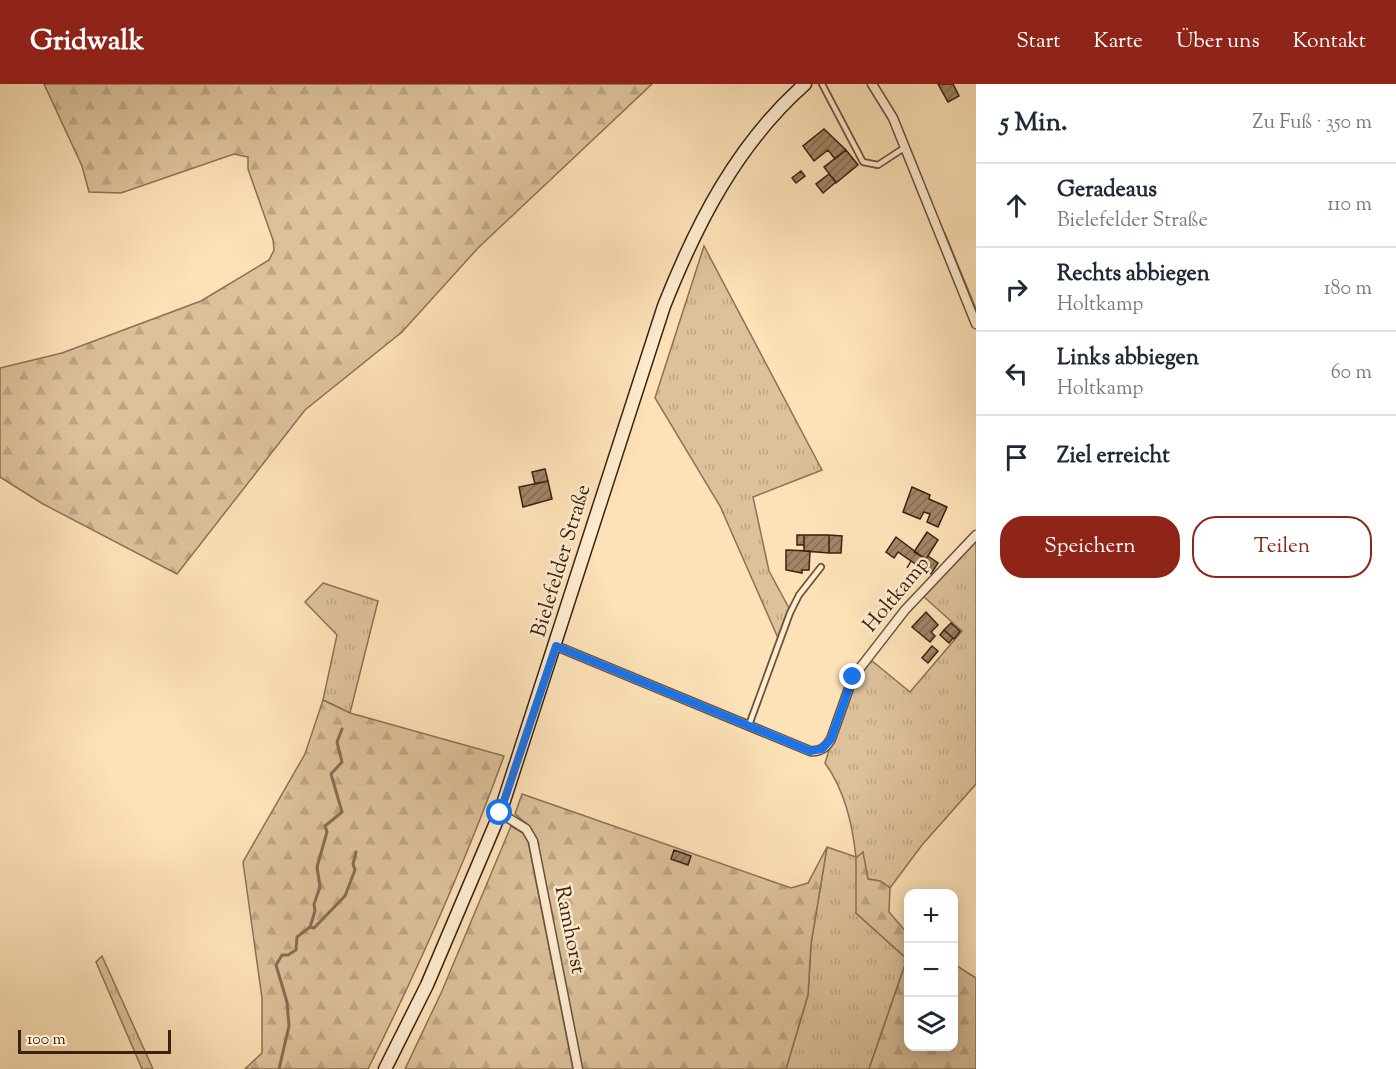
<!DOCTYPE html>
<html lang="de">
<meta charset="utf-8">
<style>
body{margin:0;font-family:"Sorts Mill Goudy",serif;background:#f2f2f3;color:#1f2937}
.controls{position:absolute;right:18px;bottom:18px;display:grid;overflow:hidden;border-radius:12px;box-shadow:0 3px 15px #0003}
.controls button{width:54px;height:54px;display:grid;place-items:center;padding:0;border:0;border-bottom:2px solid #e0e1e3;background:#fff;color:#1f2937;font:30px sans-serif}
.scale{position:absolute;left:18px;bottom:15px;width:153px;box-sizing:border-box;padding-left:6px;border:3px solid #3b2111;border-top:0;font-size:16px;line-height:21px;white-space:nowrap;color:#3b2111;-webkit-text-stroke:4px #feecd0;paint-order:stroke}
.stop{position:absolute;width:18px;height:18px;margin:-14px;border:4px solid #1a73e8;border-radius:50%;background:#fff}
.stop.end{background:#1a73e8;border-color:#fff;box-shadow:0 2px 6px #0008}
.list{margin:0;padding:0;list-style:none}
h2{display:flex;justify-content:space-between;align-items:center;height:78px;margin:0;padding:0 24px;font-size:26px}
h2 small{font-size:20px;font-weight:400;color:#747a83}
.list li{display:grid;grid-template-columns:39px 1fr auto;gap:18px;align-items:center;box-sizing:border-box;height:84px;padding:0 24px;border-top:2px solid #e0e1e3}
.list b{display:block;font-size:22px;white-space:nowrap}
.list p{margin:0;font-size:20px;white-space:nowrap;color:#747a83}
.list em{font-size:20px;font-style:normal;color:#747a83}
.actions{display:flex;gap:12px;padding:18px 24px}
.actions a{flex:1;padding:14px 0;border:2px solid #8f2418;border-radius:24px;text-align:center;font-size:21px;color:#8f2418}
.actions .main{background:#8f2418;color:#fff}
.icon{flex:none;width:33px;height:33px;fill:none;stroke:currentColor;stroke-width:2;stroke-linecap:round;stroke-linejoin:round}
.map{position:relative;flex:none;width:976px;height:985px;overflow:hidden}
header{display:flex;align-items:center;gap:36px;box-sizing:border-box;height:84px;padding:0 30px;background:#8f2418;color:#fff}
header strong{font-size:28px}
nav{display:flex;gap:33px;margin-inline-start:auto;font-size:21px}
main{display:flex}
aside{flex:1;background:#fff}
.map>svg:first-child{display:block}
.grass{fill:url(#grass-tufts);stroke:#8c7156;stroke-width:1.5}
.forest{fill:url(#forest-firs);stroke:#8c7156;stroke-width:1.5}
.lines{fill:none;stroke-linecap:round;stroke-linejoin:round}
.stream{stroke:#886d53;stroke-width:3}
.building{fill:url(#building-hatch);stroke:#3b2111;stroke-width:1.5}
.lane-casing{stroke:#6c513a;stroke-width:8}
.street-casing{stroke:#6c513a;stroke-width:11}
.secondary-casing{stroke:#3b2111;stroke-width:15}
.lane{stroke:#feecd0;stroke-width:4.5}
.street{stroke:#feecd0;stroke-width:8}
.secondary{stroke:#feecd0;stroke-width:12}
.route{stroke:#1a73e8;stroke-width:8}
.labels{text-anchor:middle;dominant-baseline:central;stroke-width:5;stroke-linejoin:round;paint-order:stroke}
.street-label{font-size:21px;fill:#3b2111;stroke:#feecd0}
</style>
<header>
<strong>Gridwalk</strong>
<nav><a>Start</a><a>Karte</a><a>Über uns</a><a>Kontakt</a></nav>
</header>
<main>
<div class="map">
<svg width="976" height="985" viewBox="0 0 976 985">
<defs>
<pattern id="grass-tufts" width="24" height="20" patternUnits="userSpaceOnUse" patternTransform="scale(1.5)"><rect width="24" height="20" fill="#dcc19b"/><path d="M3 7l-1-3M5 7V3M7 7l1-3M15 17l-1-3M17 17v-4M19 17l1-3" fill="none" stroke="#bea684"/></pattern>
<pattern id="forest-firs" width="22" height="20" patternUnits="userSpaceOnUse" patternTransform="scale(1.5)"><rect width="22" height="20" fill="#dcc19b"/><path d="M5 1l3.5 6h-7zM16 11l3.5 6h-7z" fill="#bea684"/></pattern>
<pattern id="building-hatch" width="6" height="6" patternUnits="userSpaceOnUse" patternTransform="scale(1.5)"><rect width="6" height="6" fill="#a08567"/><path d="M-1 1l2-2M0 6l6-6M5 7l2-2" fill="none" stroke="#846c53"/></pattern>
</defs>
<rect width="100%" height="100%" fill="#fde2b7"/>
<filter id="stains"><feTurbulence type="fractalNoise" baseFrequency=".00333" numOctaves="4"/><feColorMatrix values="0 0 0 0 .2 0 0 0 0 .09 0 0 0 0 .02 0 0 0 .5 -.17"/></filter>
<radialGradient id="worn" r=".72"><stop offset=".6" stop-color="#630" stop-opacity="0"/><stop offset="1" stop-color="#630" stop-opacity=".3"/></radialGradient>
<path class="grass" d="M704,162L822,386L753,413L769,487L789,524L778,554L720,422L655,314Z
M976,454V700L922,761L890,804L880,797L868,795L856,829L907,875L869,985H786L808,911L811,860L827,763L856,773C852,739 845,707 825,679C836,644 848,606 871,576L910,608L962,547L923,512Z
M323,499L378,517L350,629L323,616L337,551L305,518Z
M102,872L153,985H142L96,878Z"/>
<path class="forest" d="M44,0H652L478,164L402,248L305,326L177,490L43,420L0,393V284L62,269L201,217L269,176L274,166L273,156L248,85V73L234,70L121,109L89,108L82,82Z
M323,616L350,629L504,672C465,779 419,883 368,985H245L262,969V914L243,778L305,670Z
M522,710L791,804L808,799L827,763L811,860L808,911L786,985H581L536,756L527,740L515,730Z
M511,742L523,749L528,757L573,985H405L442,907Z
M863,768L868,795L880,797L890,804L889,828L908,850V962H954V880L976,894V985H869L907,875L856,829V774Z"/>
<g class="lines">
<path class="stream" d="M944,149L976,227
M310,843L314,844L345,812L355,786L353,780L356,768
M279,985L289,942L287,918L276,881L282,871H288L296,866L297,853L310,843L315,827L314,820L320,803L317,783L327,748L325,742L342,728L331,690L342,678L337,658L342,645"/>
</g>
<path class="building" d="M938,0H953L959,12L948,18Z
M824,45L846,66L835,75L828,66L814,77L803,62Z
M846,66L858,81L836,99L824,83Z
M801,87L805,92L796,99L792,94Z
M829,90L836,98L823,109L816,100Z
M545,385L548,397L535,400L532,388Z
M548,397L552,415L523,423L519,403Z
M912,403L930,411L929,415L947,423L938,443L927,438L930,430L924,428L920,435L903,428Z
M927,448L938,456L926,475L914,468Z
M797,451H804V461H797Z
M804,451H829V469L804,467Z
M829,451L842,452L841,469H829Z
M896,453L925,475L920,483L911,477L907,484L911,477L898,468L894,474L886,468Z
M786,466L810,467L809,486H802V489L786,486Z
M928,472L938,479L931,490L920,483Z
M926,528L938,541L931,548L935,552L930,558L912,543Z
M951,539L960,547L954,555L944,546Z
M944,546L953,554L949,559L940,551Z
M932,562L938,567L928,579L922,574Z
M674,766L691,772L688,781L671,775Z"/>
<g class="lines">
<defs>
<path id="lane" d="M822,0L863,78L878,81L904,64
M749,641L790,529L799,511L821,483"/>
<path id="street" d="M872,0L893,34L976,240
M556,562L810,667C820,668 826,664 831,655L853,593L905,526L976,451
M500,729L526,745L533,757L578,985"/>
<path id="secondary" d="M385,985L427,901L500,729L664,222C697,139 737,60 805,0"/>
</defs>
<use href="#lane" class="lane-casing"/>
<use href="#street" class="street-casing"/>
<use href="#secondary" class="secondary-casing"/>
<use href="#lane" class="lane"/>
<use href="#street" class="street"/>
<use href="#secondary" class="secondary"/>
</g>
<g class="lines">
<path class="route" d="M500,729L556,562L810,667L822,665L831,655L853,593"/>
</g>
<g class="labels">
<g class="street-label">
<text transform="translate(562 477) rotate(-73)">Bielefelder Straße</text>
<text transform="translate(897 511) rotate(-50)">Holtkamp</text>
<text transform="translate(569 846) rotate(79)">Ramhorst</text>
</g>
</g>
<rect width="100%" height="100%" filter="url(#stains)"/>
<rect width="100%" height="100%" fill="url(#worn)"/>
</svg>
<div class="controls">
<button>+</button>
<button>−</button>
<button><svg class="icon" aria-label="layers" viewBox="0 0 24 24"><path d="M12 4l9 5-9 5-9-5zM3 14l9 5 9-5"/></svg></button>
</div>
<div class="scale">100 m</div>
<div class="stop" style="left:500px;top:729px"></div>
<div class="stop end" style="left:853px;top:593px"></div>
</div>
<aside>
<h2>5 Min.<small>Zu Fuß · 350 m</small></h2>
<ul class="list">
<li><svg class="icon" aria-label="ahead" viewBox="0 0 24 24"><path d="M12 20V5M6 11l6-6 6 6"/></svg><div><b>Geradeaus</b><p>Bielefelder Straße</p></div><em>110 m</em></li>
<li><svg class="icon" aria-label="right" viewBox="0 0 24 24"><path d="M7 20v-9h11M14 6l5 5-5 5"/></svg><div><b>Rechts abbiegen</b><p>Holtkamp</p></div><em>180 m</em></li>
<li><svg class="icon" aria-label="left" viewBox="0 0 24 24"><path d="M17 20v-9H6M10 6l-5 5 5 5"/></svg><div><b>Links abbiegen</b><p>Holtkamp</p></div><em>60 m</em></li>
<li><svg class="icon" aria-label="arrive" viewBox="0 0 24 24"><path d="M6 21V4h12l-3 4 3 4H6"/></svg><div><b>Ziel erreicht</b></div></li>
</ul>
<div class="actions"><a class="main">Speichern</a><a>Teilen</a></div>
</aside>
</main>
